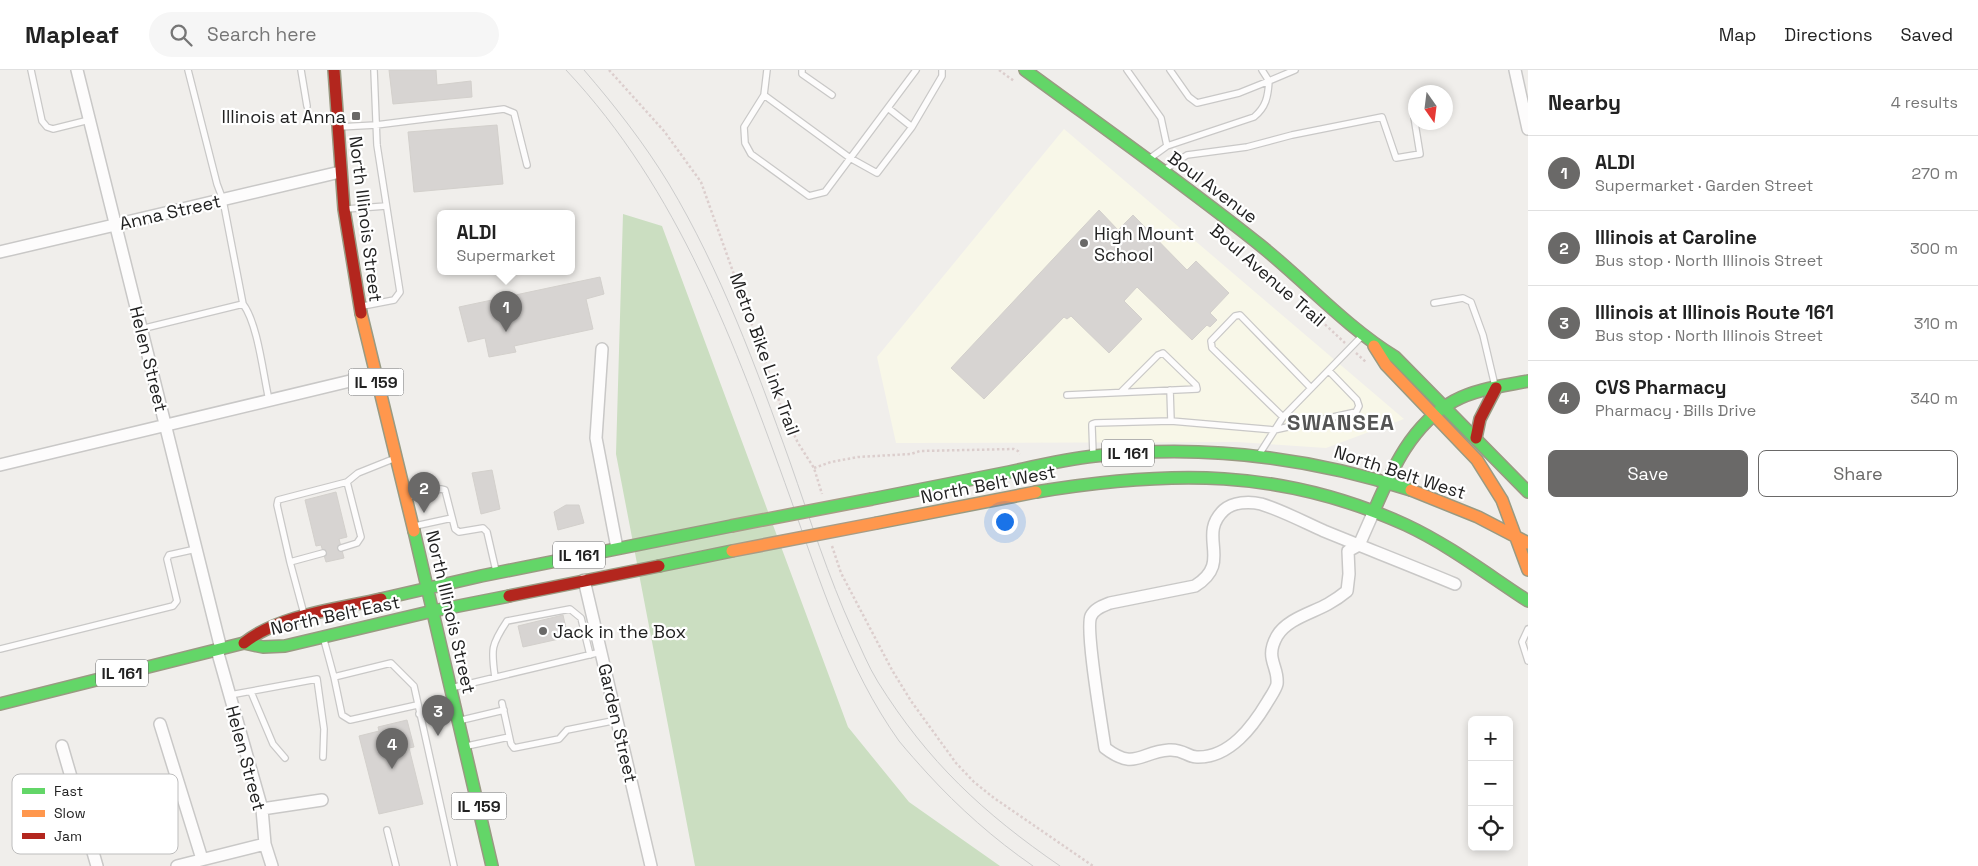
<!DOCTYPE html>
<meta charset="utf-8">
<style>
body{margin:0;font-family:"Space Grotesk",sans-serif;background:#f6f6f6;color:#222}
.controls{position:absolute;right:15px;bottom:15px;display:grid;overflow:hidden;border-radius:8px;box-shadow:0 2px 8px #0003}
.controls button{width:45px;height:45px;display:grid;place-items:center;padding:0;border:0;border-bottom:1px solid #e0e0e0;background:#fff;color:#222;font:25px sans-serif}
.compass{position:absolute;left:1408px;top:15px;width:45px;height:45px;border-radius:50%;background:#fff;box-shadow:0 2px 8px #0003;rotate:166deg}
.you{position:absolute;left:1004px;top:451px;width:18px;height:18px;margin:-12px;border:4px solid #fff;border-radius:50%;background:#1a73e8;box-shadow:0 0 0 8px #1a73e833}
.badge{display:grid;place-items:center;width:32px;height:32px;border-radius:50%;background:#6a6968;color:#fff;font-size:16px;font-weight:700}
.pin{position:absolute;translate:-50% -41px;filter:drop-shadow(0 1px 2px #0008)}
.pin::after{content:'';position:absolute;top:26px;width:18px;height:15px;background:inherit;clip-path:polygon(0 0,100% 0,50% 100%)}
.popup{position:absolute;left:437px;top:140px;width:138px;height:65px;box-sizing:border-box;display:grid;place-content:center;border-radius:8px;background:#fff;filter:drop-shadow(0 1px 4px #0005);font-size:16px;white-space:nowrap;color:#767676}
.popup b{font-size:19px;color:#222}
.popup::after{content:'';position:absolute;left:50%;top:100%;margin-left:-10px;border:10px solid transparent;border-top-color:#fff}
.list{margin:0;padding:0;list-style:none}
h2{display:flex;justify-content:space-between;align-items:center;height:65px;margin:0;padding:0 20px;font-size:21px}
h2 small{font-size:16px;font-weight:400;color:#767676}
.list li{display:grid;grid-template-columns:32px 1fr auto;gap:15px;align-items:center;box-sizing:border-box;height:75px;padding:0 20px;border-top:1px solid #e0e0e0}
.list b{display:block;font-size:19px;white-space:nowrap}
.list p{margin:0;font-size:16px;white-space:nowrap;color:#767676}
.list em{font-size:16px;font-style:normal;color:#767676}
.actions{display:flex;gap:10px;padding:15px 20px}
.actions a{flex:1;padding:11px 0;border:1px solid #6a6968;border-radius:8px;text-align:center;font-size:18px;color:#6a6968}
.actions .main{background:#6a6968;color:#fff}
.icon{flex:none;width:28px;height:28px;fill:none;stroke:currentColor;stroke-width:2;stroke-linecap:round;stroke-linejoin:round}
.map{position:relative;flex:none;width:1528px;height:796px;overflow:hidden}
header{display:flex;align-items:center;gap:30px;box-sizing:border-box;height:70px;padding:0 25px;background:#fff;border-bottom:1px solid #e0e0e0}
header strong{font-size:24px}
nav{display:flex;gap:28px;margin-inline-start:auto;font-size:18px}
.search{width:350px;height:45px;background:#f6f6f6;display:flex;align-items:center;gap:12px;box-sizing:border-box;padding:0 18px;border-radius:28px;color:#767676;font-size:19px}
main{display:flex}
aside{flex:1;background:#fff}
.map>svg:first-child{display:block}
.education{fill:#f8f7e8}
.forest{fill:#cbdec1}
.building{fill:#d7d4d2;stroke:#d3d0cc}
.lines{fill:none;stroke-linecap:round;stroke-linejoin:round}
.lane-casing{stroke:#c9c8c7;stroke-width:8}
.street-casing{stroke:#c9c8c7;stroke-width:14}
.fast-casing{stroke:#999a82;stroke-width:14}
.slow-casing{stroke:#999a82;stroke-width:14}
.jam-casing{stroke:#999a82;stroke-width:14}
.path{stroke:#dccecd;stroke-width:2.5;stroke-dasharray:2.5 2.5;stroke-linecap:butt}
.lane{stroke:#fdfcfc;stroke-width:5.5}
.street{stroke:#fdfcfc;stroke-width:11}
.fast{stroke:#63d668;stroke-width:11}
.slow{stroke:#ff974d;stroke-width:11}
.jam{stroke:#b3261e;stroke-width:11}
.tram{stroke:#ccc;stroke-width:1}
.fast-bridge-casing{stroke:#a79c86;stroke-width:14;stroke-linecap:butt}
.slow-bridge-casing{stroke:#a79c86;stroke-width:14;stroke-linecap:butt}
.fast-bridge{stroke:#63d668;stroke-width:11}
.slow-bridge{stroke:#ff974d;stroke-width:11}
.poi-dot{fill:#6a6968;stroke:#fff;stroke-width:2}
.labels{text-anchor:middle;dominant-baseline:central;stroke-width:4.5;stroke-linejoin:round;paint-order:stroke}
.shield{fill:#fff;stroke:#646464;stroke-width:1}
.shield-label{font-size:16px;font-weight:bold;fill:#222}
.poi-label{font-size:18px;fill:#222;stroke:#fff;text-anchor:start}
.street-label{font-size:18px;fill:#222;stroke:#fff}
.district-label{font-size:22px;font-weight:bold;letter-spacing:1px;fill:#555;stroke:#fff}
.key{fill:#fff;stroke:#bdbdbd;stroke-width:1}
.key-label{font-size:14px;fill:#222}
</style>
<header>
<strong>Mapleaf</strong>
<div class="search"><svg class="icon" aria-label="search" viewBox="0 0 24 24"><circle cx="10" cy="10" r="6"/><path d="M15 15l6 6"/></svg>Search here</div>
<nav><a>Map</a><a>Directions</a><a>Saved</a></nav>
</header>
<main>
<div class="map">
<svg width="1528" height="796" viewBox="0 0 1528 796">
<rect width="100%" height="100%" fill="#f0eeeb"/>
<path class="education" d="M1064,59L1404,349L1326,378L1237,372L896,373L877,287Z"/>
<path class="forest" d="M623,144L662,156L848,657L909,732L1000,796H695L616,384Z"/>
<path class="building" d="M389,0H436L437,15L471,11L472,27L393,34Z
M497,55L503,114L414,122L408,62Z
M1099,140L1118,160L1133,145L1187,200L1196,191L1229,223L1210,243L1217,250L1210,257L1207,255L1192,270L1137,217L1124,231L1142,249L1109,283L1071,246L1067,249L1064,247L984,329L951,298Z
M600,207L604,224L586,229L593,259L514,276L516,282L489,287L485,268L468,272L459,237Z
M492,400L500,439L481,444L472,403Z
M336,422L347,467L339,469L344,488L326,492L321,475L316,476L305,430Z
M566,435H579L584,453L558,460L554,442Z
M563,545L568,567L523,577L518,556Z
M407,650L414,677L409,678L423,734L379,744L359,666L379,661L378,657Z"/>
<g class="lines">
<defs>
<path id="lane" d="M31,0L42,51L47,57L53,59L89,50
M301,0L307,36
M767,0L764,25L744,57L745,73L751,84L809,126L825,122L916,0
M802,0V4L832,25
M1127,0L1161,48L1167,76
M1170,0L1189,27L1197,33L1239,23L1269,11L1262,0
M764,25L850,88L877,103L912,57L942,6V0
M888,38L912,57
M339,57L376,55L504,39L514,43L527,95
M1149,89L1167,76L1254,47C1266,37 1268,27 1269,11L1295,0
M1164,100L1187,85L1247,77L1292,65L1382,47L1396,88L1420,84L1413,41
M346,139L386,136
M1434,233L1463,228L1471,232L1483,265L1495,316
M243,234C258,254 263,304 269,330
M363,236L394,230L400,222L377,75L374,0
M141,259L243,234L223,130L217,114L188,0
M1170,320L1171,351
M1067,325L1197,319L1196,315L1163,283L1158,285L1121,322
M1283,347L1212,278L1211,271L1235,246L1240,245L1311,318
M1260,383L1283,347L1362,266
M1093,384L1092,357V354L1095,353L1171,351L1274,360L1356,342L1359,336L1357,330L1329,301
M408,427L441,419L445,420L455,459L459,462L483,458L487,462L496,501
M415,456L452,448
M341,478L357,473L361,467L347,412L358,403L393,389
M290,492L277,435L278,430L347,412
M304,544L290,492L323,483
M1528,559L1522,572L1528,591
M324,570L334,607
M0,579L173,536L177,531L167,489L169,485L196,479
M495,607C491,579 491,575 507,551L570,539L581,548L590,585
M455,617L601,582
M251,622L273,674L285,688
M230,625L317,609L324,659L323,687
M502,633L511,674L514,678L559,669L567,660L617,650
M417,635L350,650L342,645L334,607L391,593L414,616L454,796
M419,644L454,638
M462,650L504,640
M467,676L509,667
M387,760L396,796"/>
<path id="street" d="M77,0L221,579
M1515,0L1528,59
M0,182L340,102
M602,279L596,368L617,478
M0,395L375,305
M1374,441L1359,475L1348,481L1349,504L1347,521C1341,526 1335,530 1328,534C1312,543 1287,549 1277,566C1264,589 1279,596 1277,614C1276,619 1271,626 1268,631C1253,656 1230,688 1197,687C1187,687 1184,679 1169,680C1140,682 1135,701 1105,678C1102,657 1085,558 1091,546C1095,538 1103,536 1110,533L1195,516C1234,492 1196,466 1224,440C1233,432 1249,431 1261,434C1281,440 1304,452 1324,461C1368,479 1412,496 1455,514
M584,510L651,796
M217,580L262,739L265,774L272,796
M160,654L202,789
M62,676L97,796
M262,739L322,730
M177,796L265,774"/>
<path id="fast" d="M1025,0C1104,58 1184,114 1260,175C1306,212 1345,256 1395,287L1528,422
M1036,422C1169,400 1281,398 1406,455C1449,475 1488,505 1528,531
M872,429C918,420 964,411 1009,402C1037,396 1066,389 1095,386C1202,374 1308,387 1411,420
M1374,441C1392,399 1412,354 1454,331C1476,319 1503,316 1528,311
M414,461L492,796
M659,496L732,481
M381,529L481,506L731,456
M0,634L244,573L263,577L285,576L433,541L509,526"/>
<path id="slow" d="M361,243L414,461
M1374,276L1386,295L1477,390L1502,430L1528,500
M1411,420L1478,447L1528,473
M877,453L1036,422"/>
<path id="jam" d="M334,0L344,139L361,243
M1476,368L1480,349L1496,318
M509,526L659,496
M244,573C279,545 337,539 381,529"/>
</defs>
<use href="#lane" class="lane-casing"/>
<use href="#street" class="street-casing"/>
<use href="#fast" class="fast-casing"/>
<use href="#slow" class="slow-casing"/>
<use href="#jam" class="jam-casing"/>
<path class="path" d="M609,0L664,61L701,112L782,339L798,373L814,398L822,424
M999,0L1014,11
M1303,234L1345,273
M1356,283L1367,293
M814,398L831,392L858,387L911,384L920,381L1014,379L1018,381L1020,384
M832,476L841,503L892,600L911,631L956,693L974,712L994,728L1093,796"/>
<use href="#lane" class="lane"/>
<use href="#street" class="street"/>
<use href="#fast" class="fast"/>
<use href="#slow" class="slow"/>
<use href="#jam" class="jam"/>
<path class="tram" d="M566,0C679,120 735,274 790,427C820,511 847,598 899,671C908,682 918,693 927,703C959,738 994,769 1033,796
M584,0C615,36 644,73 669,114C721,201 756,297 790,392C810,449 828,506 853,561C861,578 868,596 878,612C928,692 983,743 1060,796"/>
<defs>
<path id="fast-bridge" d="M731,456L872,429"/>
<path id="slow-bridge" d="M732,481L877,453"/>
</defs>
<use href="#fast-bridge" class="fast-bridge-casing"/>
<use href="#slow-bridge" class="slow-bridge-casing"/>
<use href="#fast-bridge" class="fast-bridge"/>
<use href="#slow-bridge" class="slow-bridge"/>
</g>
<g class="poi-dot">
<rect x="351" y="41" width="10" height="10" rx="2.5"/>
<circle cx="1084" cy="173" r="5"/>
<circle cx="543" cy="561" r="5"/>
</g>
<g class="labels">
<g class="shield">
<rect x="348.5" y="298.5" width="55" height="27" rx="4"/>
<rect x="1102" y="369.5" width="52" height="27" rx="4"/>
<rect x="553" y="471.5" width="52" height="27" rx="4"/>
<rect x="96" y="589.5" width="52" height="27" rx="4"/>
<rect x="451.5" y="722.5" width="55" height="27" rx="4"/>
</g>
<g class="shield-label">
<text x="376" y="312">IL 159</text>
<text x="1128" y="383">IL 161</text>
<text x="579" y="485">IL 161</text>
<text x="122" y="603">IL 161</text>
<text x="479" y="736">IL 159</text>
</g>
<g class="poi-label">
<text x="346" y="46" text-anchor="end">Illinois at Anna</text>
<text x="1094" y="163">High Mount<tspan x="1094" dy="21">School</tspan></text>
<text x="553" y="561">Jack in the Box</text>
</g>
<g class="street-label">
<text transform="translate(1213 117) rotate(37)">Boul Avenue</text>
<text transform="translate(170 142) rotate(-13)">Anna Street</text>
<text transform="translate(366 149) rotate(83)">North Illinois Street</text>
<text transform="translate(1268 205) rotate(41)">Boul Avenue Trail</text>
<text transform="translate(765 284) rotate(70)">Metro Bike Link Trail</text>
<text transform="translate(149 289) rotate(76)">Helen Street</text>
<text transform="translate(1400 402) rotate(18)">North Belt West</text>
<text transform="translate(988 414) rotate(-11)">North Belt West</text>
<text transform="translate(451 542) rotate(77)">North Illinois Street</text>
<text transform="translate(335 545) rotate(-12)">North Belt East</text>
<text transform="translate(618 653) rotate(77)">Garden Street</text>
<text transform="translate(246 688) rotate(75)">Helen Street</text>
</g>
<g class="district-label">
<text x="1341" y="352">SWANSEA</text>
</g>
</g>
<rect x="12" y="704" width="166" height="80" rx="8" class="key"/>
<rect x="22" y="718" width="23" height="6" fill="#63d668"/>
<rect x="22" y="740" width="23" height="7" fill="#ff974d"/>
<rect x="22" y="763" width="23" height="6" fill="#b3261e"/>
<g class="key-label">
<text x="54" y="726">Fast</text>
<text x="54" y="748">Slow</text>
<text x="54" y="771">Jam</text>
</g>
</svg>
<div class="controls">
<button>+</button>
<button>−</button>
<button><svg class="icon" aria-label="locate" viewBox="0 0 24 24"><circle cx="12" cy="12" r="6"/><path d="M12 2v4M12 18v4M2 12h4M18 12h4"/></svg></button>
</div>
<svg class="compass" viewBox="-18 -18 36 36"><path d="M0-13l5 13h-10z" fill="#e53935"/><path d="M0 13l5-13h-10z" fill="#767676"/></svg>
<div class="you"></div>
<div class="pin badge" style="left:506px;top:262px">1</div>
<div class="popup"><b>ALDI</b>Supermarket</div>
<div class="pin badge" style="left:424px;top:443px">2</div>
<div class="pin badge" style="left:438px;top:666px">3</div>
<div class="pin badge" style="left:392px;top:699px">4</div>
</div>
<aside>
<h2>Nearby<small>4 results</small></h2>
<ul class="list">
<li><span class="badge">1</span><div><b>ALDI</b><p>Supermarket · Garden Street</p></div><em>270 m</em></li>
<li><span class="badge">2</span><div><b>Illinois at Caroline</b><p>Bus stop · North Illinois Street</p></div><em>300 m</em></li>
<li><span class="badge">3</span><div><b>Illinois at Illinois Route 161</b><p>Bus stop · North Illinois Street</p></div><em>310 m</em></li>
<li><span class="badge">4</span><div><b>CVS Pharmacy</b><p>Pharmacy · Bills Drive</p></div><em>340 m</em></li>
</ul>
<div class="actions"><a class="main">Save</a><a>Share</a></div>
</aside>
</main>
